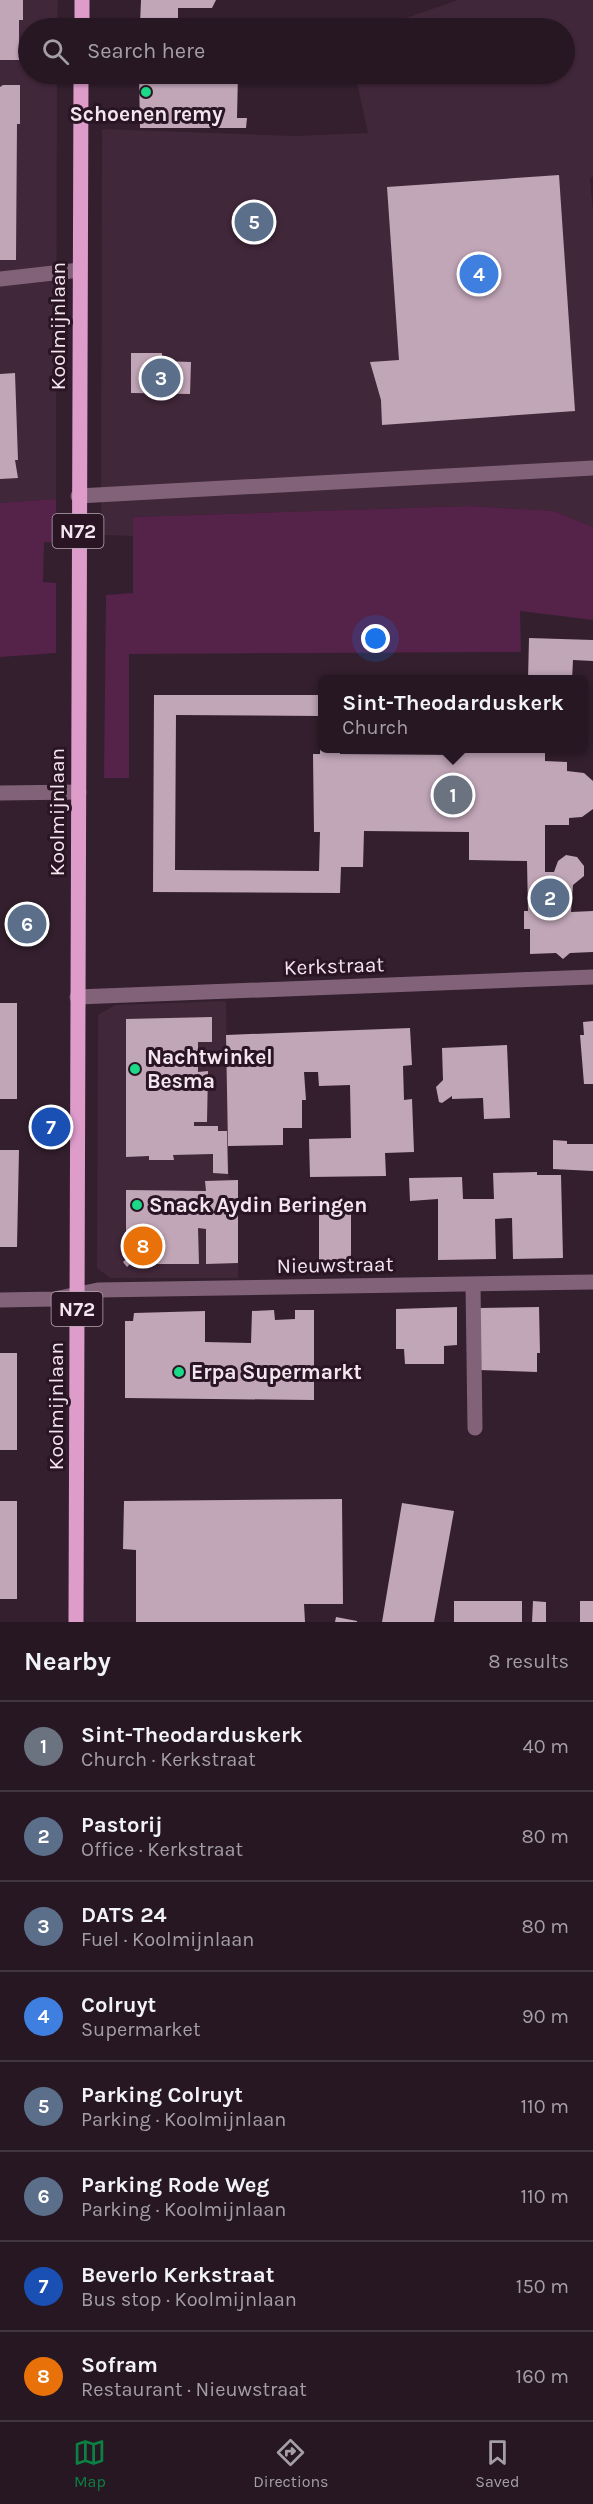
<!DOCTYPE html>
<meta charset="utf-8">
<style>
body{margin:0;font-family:Karla,sans-serif;background:#2e202a;color:#f1f3f6}
.you{position:absolute;left:376px;top:639px;width:21px;height:21px;margin:-15px;border:4px solid #fff;border-radius:50%;background:#1a73e8;box-shadow:0 0 0 9px #1a73e833}
.badge{display:grid;place-items:center;width:39px;height:39px;border-radius:50%;background:#0b8043;color:#fff;font-size:20px;font-weight:700}
.pin{position:absolute;translate:-50% -50%;border:3px solid #fff;box-shadow:0 2px 6px #0006}
.popup{position:absolute;left:318px;top:675px;width:270px;height:78px;box-sizing:border-box;display:grid;place-content:center;border-radius:9px;background:#261722;filter:drop-shadow(0 2px 4px #0005);font-size:20px;white-space:nowrap;color:#a49fa5}
.popup b{font-size:22px;color:#f1f3f6}
.popup::after{content:'';position:absolute;left:50%;top:100%;margin-left:-12px;border:12px solid transparent;border-top-color:#261722}
.list{margin:0;padding:0;list-style:none}
h2{display:flex;justify-content:space-between;align-items:center;height:78px;margin:0;padding:0 24px;font-size:26px}
h2 small{font-size:20px;font-weight:400;color:#a49fa5}
.list li{display:grid;grid-template-columns:39px 1fr auto;gap:18px;align-items:center;box-sizing:border-box;height:90px;padding:0 24px;border-top:2px solid #423640}
.list b{display:block;font-size:22px;white-space:nowrap}
.list p{margin:0;font-size:20px;white-space:nowrap;color:#a49fa5}
.list em{font-size:20px;font-style:normal;color:#a49fa5}
.icon{flex:none;width:33px;height:33px;fill:none;stroke:currentColor;stroke-width:2;stroke-linecap:round;stroke-linejoin:round}
.map{position:relative;flex:none;width:593px;height:1622px;overflow:hidden}
.search{position:absolute;background:#261722;box-shadow:0 2px 4px #0004;left:18px;right:18px;top:18px;height:66px;display:flex;align-items:center;gap:15px;box-sizing:border-box;padding:0 21px;border-radius:33px;color:#a49fa5;font-size:22px}
.sheet{height:798px;background:#261722}
nav{display:flex;justify-content:space-around;align-items:center;box-sizing:border-box;height:84px;border-top:2px solid #423640;background:#261722;font-size:16px;color:#a49fa5}
nav a{display:grid;justify-items:center;gap:3px}
nav .on{color:#0b8043}
.map>svg:first-child{display:block}
.built{fill:#41273a}
.green{fill:#552249}
.building{fill:#c1a6b8;fill-rule:evenodd}
.lines{fill:none;stroke-linecap:round;stroke-linejoin:round}
.minor{stroke:#826278;stroke-width:15}
.major{stroke:#de9ccb;stroke-width:15}
.poi-dot{fill:#1cd988;stroke:#291524;stroke-width:2}
.labels{text-anchor:middle;dominant-baseline:central;stroke-width:6;stroke-linejoin:round;paint-order:stroke}
.shield{fill:#291524;stroke:#b7a7b2;stroke-width:1.5}
.shield-label{font-size:20px;font-weight:bold;fill:#f4e6ef}
.poi-label{font-size:21px;font-weight:bold;fill:#f4e6ef;stroke:#291524;text-anchor:start}
.street-label{font-size:21px;fill:#f4e6ef;stroke:#291524}
</style>
<div class="map">
<svg width="593" height="1622" viewBox="0 0 593 1622">
<rect width="100%" height="100%" fill="#331f2d"/>
<path class="built" d="M0,0H58L57,28H28V74H57L56,499L0,503Z
M458,0H593V177L590,178L593,212V527L554,511L468,506L134,517V536L101,535L102,129L295,136L368,133L355,74H564V28H377Z
M226,1001L229,1179L238,1180V1278H110L97,1268L98,1015L115,1005Z"/>
<path class="green" d="M56,499V542H44L43,582L56,583V653L0,657V503Z
M468,506L554,511L593,527V620L520,611L521,652L129,654V778H104L106,595L133,593V517Z"/>
<path class="building" d="M0,0H23V20H19V60H0Z
M141,0H216L212,8H178V24H140Z
M139,74H186V76L238,74L237,118H247L246,128H140Z
M3,85H20V124H17L16,260H0V87Z
M559,175L575,411L382,425L381,400L370,362L399,360L387,187Z
M131,353H162V361L191,362L190,394L131,393Z
M15,373L18,460H15L18,478L0,479V374Z
M529,638L593,640V661L573,660L572,680H528Z
M154,695H322V748H340V754L458,755L459,751H471V748H545V761L567,762V771L584,773L593,781V809L582,817L569,818V825H545V872H554L558,861L566,855L577,857L584,866V876L573,885L571,912L593,911V952L570,953L563,959L556,953L530,954V929H524V911H528L527,861L469,860V832L364,831L363,867H341L340,893L153,892ZM176,715L320,716V754H313L314,832H320L319,871L175,870Z
M0,1003H17V1099H0Z
M212,1017V1042H198V1072L208,1071L207,1122H194V1126H218V1131H227L228,1174L213,1173V1154L173,1155L174,1160H149V1156L126,1157V1019Z
M593,1021V1084H584L580,1035H584L583,1022Z
M410,1028L412,1065L403,1066L404,1100L412,1099L414,1152L385,1153L386,1176L310,1177L309,1139L351,1138L350,1085L319,1086L318,1072H304L306,1100H302V1128H283V1145L228,1146L226,1035Z
M507,1045L510,1118L484,1119L483,1098L452,1099V1096L442,1103L439,1102L436,1087L443,1080L442,1048Z
M553,1140L567,1141V1144H593V1171L553,1169Z
M0,1150H19L17,1247H0Z
M537,1172V1175H561L563,1258L513,1259L512,1218L495,1219L496,1259L438,1260V1199L410,1201L409,1178L462,1177L463,1199H494L493,1173Z
M238,1180V1263L206,1264V1229L198,1228L199,1264H130L127,1267L123,1262L126,1259V1190L206,1191L205,1181Z
M351,1211V1261L319,1262V1212Z
M457,1307V1345L444,1346V1364H405L404,1349H396V1309Z
M539,1307L540,1353H537V1372L479,1370V1308Z
M274,1310L275,1320L295,1319V1310H314V1400L125,1398V1321H133L134,1313L205,1311V1342L251,1343L252,1311Z
M0,1353H17V1450H0Z
M342,1499L343,1604H304L305,1622H136V1550L123,1549L124,1501Z
M0,1501H17V1599H0Z
M402,1503L454,1511L434,1622H382Z
M454,1601H522V1622H454Z
M533,1601L546,1602V1622H532Z
M580,1601H593V1622H580Z
M336,1617L357,1621V1622H335Z"/>
<g class="lines">
<path class="minor" d="M0,279L80,270
M78,496L593,468
M0,793L79,792
M77,997L593,977
M473,1284L475,1428
M0,1300L54,1299L98,1290L593,1282"/>
<path class="major" d="M82,28V0
M76,1622L81,74"/>
</g>
<g class="poi-dot">
<circle cx="146" cy="92" r="6"/>
<circle cx="135" cy="1069" r="6"/>
<circle cx="137" cy="1205" r="6"/>
<circle cx="179" cy="1372" r="6"/>
</g>
<g class="labels">
<g class="shield">
<rect x="52.5" y="514" width="51" height="34" rx="4.5"/>
<rect x="51.5" y="1292" width="51" height="34" rx="4.5"/>
</g>
<g class="shield-label">
<text x="78" y="531">N72</text>
<text x="77" y="1309">N72</text>
</g>
<g class="poi-label">
<text x="146" y="114" text-anchor="middle">Schoenen remy</text>
<text x="147" y="1057">Nachtwinkel<tspan x="147" dy="24">Besma</tspan></text>
<text x="149" y="1205">Snack Aydin Beringen</text>
<text x="191" y="1372">Erpa Supermarkt</text>
</g>
<g class="street-label">
<text transform="translate(58 326) rotate(-90)">Koolmijnlaan</text>
<text transform="translate(57 812) rotate(-90)">Koolmijnlaan</text>
<text transform="translate(334 966) rotate(-2)">Kerkstraat</text>
<text transform="translate(335 1265) rotate(-1)">Nieuwstraat</text>
<text transform="translate(56 1406) rotate(-90)">Koolmijnlaan</text>
</g>
</g>
</svg>
<div class="you"></div>
<div class="pin badge" style="left:453px;top:795px;background:#6b7280">1</div>
<div class="popup"><b>Sint-Theodarduskerk</b>Church</div>
<div class="pin badge" style="left:550px;top:898px;background:#5c6f8a">2</div>
<div class="pin badge" style="left:161px;top:378px;background:#5c6f8a">3</div>
<div class="pin badge" style="left:479px;top:274px;background:#3f7fe0">4</div>
<div class="pin badge" style="left:254px;top:222px;background:#5c6f8a">5</div>
<div class="pin badge" style="left:27px;top:924px;background:#5c6f8a">6</div>
<div class="pin badge" style="left:51px;top:1127px;background:#1a4fb4">7</div>
<div class="pin badge" style="left:143px;top:1246px;background:#e8710a">8</div>
<div class="search"><svg class="icon" aria-label="search" viewBox="0 0 24 24"><circle cx="10" cy="10" r="6"/><path d="M15 15l6 6"/></svg>Search here</div>
</div>
<section class="sheet">
<h2>Nearby<small>8 results</small></h2>
<ul class="list">
<li><span class="badge" style="background:#6b7280">1</span><div><b>Sint-Theodarduskerk</b><p>Church · Kerkstraat</p></div><em>40 m</em></li>
<li><span class="badge" style="background:#5c6f8a">2</span><div><b>Pastorij</b><p>Office · Kerkstraat</p></div><em>80 m</em></li>
<li><span class="badge" style="background:#5c6f8a">3</span><div><b>DATS 24</b><p>Fuel · Koolmijnlaan</p></div><em>80 m</em></li>
<li><span class="badge" style="background:#3f7fe0">4</span><div><b>Colruyt</b><p>Supermarket</p></div><em>90 m</em></li>
<li><span class="badge" style="background:#5c6f8a">5</span><div><b>Parking Colruyt</b><p>Parking · Koolmijnlaan</p></div><em>110 m</em></li>
<li><span class="badge" style="background:#5c6f8a">6</span><div><b>Parking Rode Weg</b><p>Parking · Koolmijnlaan</p></div><em>110 m</em></li>
<li><span class="badge" style="background:#1a4fb4">7</span><div><b>Beverlo Kerkstraat</b><p>Bus stop · Koolmijnlaan</p></div><em>150 m</em></li>
<li><span class="badge" style="background:#e8710a">8</span><div><b>Sofram</b><p>Restaurant · Nieuwstraat</p></div><em>160 m</em></li>
</ul>
</section>
<nav>
<a class="on"><svg class="icon" aria-label="map" viewBox="0 0 24 24"><path d="M3 6l6-2 6 2 6-2v14l-6 2-6-2-6 2zM9 4v14M15 6v14"/></svg>Map</a>
<a><svg class="icon" aria-label="directions" viewBox="0 0 24 24"><path d="M12 3l9 9-9 9-9-9zM9 14v-3h6M13 9l2 2-2 2"/></svg>Directions</a>
<a><svg class="icon" aria-label="saved" viewBox="0 0 24 24"><path d="M7 4h10v16l-5-4-5 4z"/></svg>Saved</a>
</nav>
